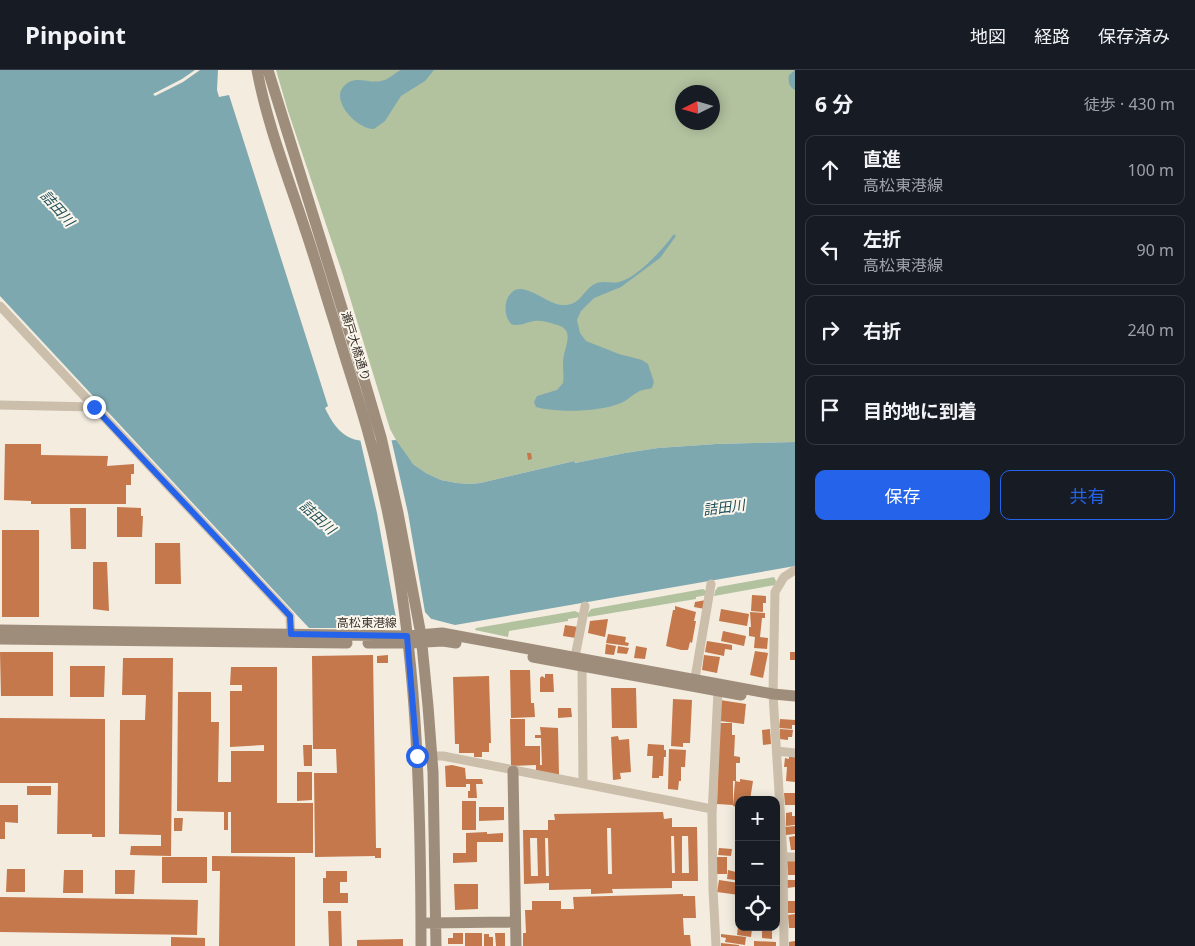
<!DOCTYPE html>
<html lang="ja">
<meta charset="utf-8">
<style>
body{margin:0;font-family:"Noto Sans","Noto Sans JP",sans-serif;background:#20242c;color:#f1f3f6}
.controls{position:absolute;right:15px;bottom:15px;display:grid;overflow:hidden;border-radius:10px;box-shadow:0 2px 12px #0003}
.controls button{width:45px;height:45px;display:grid;place-items:center;padding:0;border:0;border-bottom:1px solid #363941;background:#171b24;color:#f1f3f6;font:25px sans-serif}
.compass{position:absolute;left:675px;top:15px;width:45px;height:45px;border-radius:50%;background:#171b24;box-shadow:0 2px 12px #0003;rotate:265deg}
.stop{position:absolute;width:15px;height:15px;margin:-11px;border:4px solid #2563eb;border-radius:50%;background:#fff}
.stop.end{background:#2563eb;border-color:#fff;box-shadow:0 1px 5px #0008}
.list{margin:0;padding:0;list-style:none}
h2{display:flex;justify-content:space-between;align-items:center;height:65px;margin:0;padding:0 20px;font-size:21px}
h2 small{font-size:16px;font-weight:400;color:#9ea1a6}
.list li{display:grid;grid-template-columns:32px 1fr auto;gap:15px;align-items:center;box-sizing:border-box;height:70px;margin:0 10px 10px;padding:0 10px;border:1px solid #363941;border-radius:10px}
.list b{display:block;font-size:19px;white-space:nowrap}
.list p{margin:0;font-size:16px;white-space:nowrap;color:#9ea1a6}
.list em{font-size:16px;font-style:normal;color:#9ea1a6}
.actions{display:flex;gap:10px;padding:15px 20px}
.actions a{flex:1;padding:11px 0;border:1px solid #2563eb;border-radius:10px;text-align:center;font-size:18px;color:#2563eb}
.actions .main{background:#2563eb;color:#fff}
.icon{flex:none;width:28px;height:28px;fill:none;stroke:currentColor;stroke-width:2;stroke-linecap:round;stroke-linejoin:round}
.map{position:relative;flex:none;width:795px;height:876px;overflow:hidden}
header{display:flex;align-items:center;gap:30px;box-sizing:border-box;height:70px;padding:0 25px;background:#171b24;border-bottom:1px solid #363941}
header strong{font-size:24px}
nav{display:flex;gap:28px;margin-inline-start:auto;font-size:18px}
main{display:flex}
aside{flex:1;background:#171b24}
.map>svg:first-child{display:block}
.green{fill:#b2c29f;fill-rule:evenodd}
.water{fill:#7ea8b0}
.pier{fill:#f3ecdf}
.building{fill:#c5784b;fill-rule:evenodd}
.lines{fill:none;stroke-linecap:round;stroke-linejoin:round}
.street{stroke:#cbbeab;stroke-width:9}
.secondary{stroke:#9f8d7c;stroke-width:11}
.route{stroke:#2563eb;stroke-width:6}
.labels{text-anchor:middle;dominant-baseline:central;stroke-width:4;stroke-linejoin:round;paint-order:stroke}
.street-label{font-size:12px;fill:#39312a;stroke:#faf6ec}
.water-label{font-size:14px;font-style:italic;fill:#1f505b;stroke:#faf6ec}
</style>
<header>
<strong>Pinpoint</strong>
<nav><a>地図</a><a>経路</a><a>保存済み</a></nav>
</header>
<main>
<div class="map">
<svg width="795" height="876" viewBox="0 0 795 876">
<rect width="100%" height="100%" fill="#f3ecdf"/>
<path class="green" d="M276,0H795V372L716,374L658,378L625,383L575,393L574,391L480,413L470,414L457,413L441,410L426,403L413,394L402,381L390,359L343,205L288,41ZM682,22H712V52H682Z
M774,507L776,511L775,515L714,526L715,521L718,517Z
M703,519L706,521L707,525L696,527V529L588,547L587,545L591,539Z
M575,541L579,543L580,547L568,549V551L509,561L508,567L475,560L476,558Z"/>
<path class="water" d="M0,0H218L217,20L219,27L229,25L328,336L325,338C343,376 359,372 396,370L413,394L426,403L441,410L457,413L470,414L480,413L574,391L575,393L625,383L658,378L716,374L795,372V496L455,555L432,549L386,558H309L0,226Z
M401,0H434L425,11L401,26L385,51L374,59C356,59 330,30 344,16C355,4 368,14 381,11C389,10 394,3 401,0Z
M795,0V20C789,17 788,12 789,5Z
M674,164L676,166L660,188L621,217L594,228L581,241L577,250L580,263L586,271L619,284L642,290L648,294L654,312L652,318C647,320 642,319 638,322C632,325 628,330 621,333C600,342 558,343 536,337L534,332L537,326L557,320L563,313C564,306 563,300 563,293C563,277 578,259 554,254C547,252 541,250 534,251C527,252 519,257 511,254C503,245 503,227 515,220C527,214 548,234 562,235C580,236 581,223 593,215C601,209 611,214 619,212C637,208 663,179 674,164Z"/>
<path class="pier" d="M195,0H200L183,12L155,26L153,24L182,9Z
M391,368L408,443L425,542L434,552L386,561L396,548L377,443L360,369Z"/>
<path class="building" d="M5,374H41V385L108,386L107,396L134,394V404H131V415H126V434H31V431L4,430Z
M527,383H531L532,389L528,390Z
M117,437L141,438V446H143L142,467H117Z
M70,438H86V479H71Z
M2,460H39V547H2Z
M155,473H180L181,514H155Z
M93,492H107L109,541L93,539Z
M752,525L766,526V533H763V542L751,541Z
M706,530L705,539L694,537L695,532Z
M675,536L696,542L694,551H696L692,573L690,572L688,580H681L666,576L673,540H675Z
M721,539L749,544L747,556L719,551Z
M750,542L765,543V548H762L760,567L768,568L767,579L754,578L755,567L749,566V557H751Z
M608,549L605,567L588,563L590,551Z
M565,555L578,557L576,568L563,566Z
M723,561L746,566L744,576L721,571Z
M608,564L626,567L625,572L629,573L628,576L606,573Z
M707,571L732,575V580L725,579L724,586L705,582Z
M606,574L616,576L614,585L605,584Z
M618,576L629,578L627,584L617,583Z
M636,576L647,578L645,589L634,588Z
M755,581L768,583L763,608L750,605Z
M0,582H53V626H1Z
M790,582H795V590H790Z
M373,585L376,778H381V788H375V786L315,787L314,703H337L336,679H313L312,586Z
M388,585V593H377V586Z
M704,585L720,587L717,603L702,600Z
M123,588H173L171,786L130,785L131,776H161V765L119,764L120,650H145L146,625H122Z
M70,596H105L104,627H70Z
M231,597H277V733H313V783H231V742H228V760H224V742L177,741L178,622H211V652H219L218,712H231V681H264V675L230,677V621H242V615H230Z
M510,600H530L531,633H534L535,647L511,648Z
M545,604H553L554,622H540V608L542,606L545,608Z
M489,606L491,673H489V682H482V687H474V683H459V674H455L453,607Z
M611,618H636L637,658H612Z
M673,629L692,630L690,673H683V677L671,676Z
M720,630L746,634L744,654L720,651Z
M558,638H571L572,647L558,648Z
M0,648L105,649V767H92V764H57L58,713H0Z
M510,649H525V676H540V695H542L541,668H535V665H541L540,657L558,658L559,705L542,707V701H536V695L511,696Z
M780,649L795,650V655H792V659L779,658Z
M719,653H732V665H735L734,686L740,687V693H736V711H733V735L717,734Z
M770,659L771,674L763,675L762,660Z
M780,659L793,660L792,667H788V670L779,669Z
M618,666L619,670L629,669L631,702L620,703L621,709L613,710L611,667Z
M648,674L664,675V680H666V687H664L663,706H659V708H652L653,686H647Z
M303,675H312V696H304Z
M669,679L686,680L685,697H681V711H679L678,720L668,719Z
M789,686L795,687V712L786,711L787,697H784L785,688L789,689Z
M452,695L465,698L466,709H482L483,714H476L477,728H468V721H470V714H466V717H446L445,696Z
M297,702H312V730L297,731Z
M740,709L753,711L750,730H739V737L733,736L735,711L740,712Z
M27,716H51V725H27Z
M784,723H795V735H785Z
M462,731H476V760H462Z
M0,735H18V753L5,752V769H0Z
M479,737H504V750L479,751Z
M663,742L664,749L672,748V757H697L698,811H672V818L612,819L613,823L591,824V819L549,820V813L524,814L523,760H548V750H555L554,744ZM607,758H611L612,804H608ZM671,766H674L675,803H672ZM682,766H688L689,803H682ZM530,768H537L538,806H531ZM545,768H548L549,806H546Z
M792,742V746H795V755L786,756V743Z
M174,748H183L182,761H174Z
M795,756V764L786,765L785,757Z
M487,762V764L503,763V772H477V792L453,793V783H466V763Z
M795,766V780H791L789,767Z
M719,778L732,779L731,786L718,785Z
M776,783H780L779,801H776Z
M212,786L295,787V876H219L220,801H212Z
M162,787H207V813H162Z
M717,787H727V804H717Z
M787,791H795V805H788Z
M7,799H25V822H6Z
M64,800H83V823H63Z
M115,800H135L134,824H115Z
M728,800L736,802L735,810L727,809Z
M326,801H347V812H340V823H348V833H323V808H326Z
M719,810L739,813V825L717,822Z
M787,810H795V817L787,818Z
M454,814H478V839L455,840Z
M683,824V826H695L696,848H683L684,865H690L691,876H523V863H526L525,840H532V831H561V839H574L573,827Z
M0,827L198,830L197,865L0,862Z
M788,831H795V843H788Z
M328,841H341L342,876H329Z
M795,844V858H789L788,845Z
M738,857L752,859L751,867L737,865Z
M756,857H772V869L762,868V860H756Z
M453,863H463V874H448V868H453Z
M465,863H482V876H465Z
M495,863H505V876H496Z
M484,864H489V867H493V876H484Z
M721,864L746,867L745,875L725,872L726,868L721,867Z
M171,867L205,868V876H171Z
M403,869V876H357V870Z
M754,871L776,872V876H754Z
M795,871V876H789V872Z
M721,873L739,875V876H721Z"/>
<g class="lines">
<path class="street" d="M0,236L290,546L291,570
M0,335L94,337
M574,592L585,536
M582,596L583,713
M694,614L711,514
M777,681L795,683
M417,686H443L712,739
M783,787H795
M716,876L713,819L712,745L718,621
M784,876L783,787L773,624L775,522L784,507L795,500"/>
<path class="secondary" d="M257,0C267,54 288,107 305,159C316,191 325,223 335,254C346,292 359,329 369,366C416,531 421,706 421,876
M268,0L363,306L381,367L398,443L421,565L428,636L433,702L436,876
M0,560L341,565L407,566L442,563L773,624L795,626
M0,569L347,573
M368,573H408L443,571L456,573
M533,587L741,625
M513,701L516,876
M428,853L515,852"/>
</g>
<g class="lines">
<path class="route" d="M94,337L290,546L291,564L407,566L417,686"/>
</g>
<g class="labels">
<g class="street-label">
<text transform="translate(356 276) rotate(73)">瀬戸大橋通り</text>
<text x="367" y="552">高松東港線</text>
</g>
<g class="water-label">
<text transform="translate(58 138) rotate(48)">詰田川</text>
<text transform="translate(724 437) rotate(-7)">詰田川</text>
<text transform="translate(318 447) rotate(42)">詰田川</text>
</g>
</g>
</svg>
<div class="controls">
<button>+</button>
<button>−</button>
<button><svg class="icon" aria-label="locate" viewBox="0 0 24 24"><circle cx="12" cy="12" r="6"/><path d="M12 2v4M12 18v4M2 12h4M18 12h4"/></svg></button>
</div>
<svg class="compass" viewBox="-18 -18 36 36"><path d="M0-13l5 13h-10z" fill="#e53935"/><path d="M0 13l5-13h-10z" fill="#9ea1a6"/></svg>
<div class="stop" style="left:417px;top:686px"></div>
<div class="stop end" style="left:94px;top:337px"></div>
</div>
<aside>
<h2>6 分<small>徒歩 · 430 m</small></h2>
<ul class="list">
<li><svg class="icon" aria-label="ahead" viewBox="0 0 24 24"><path d="M12 20V5M6 11l6-6 6 6"/></svg><div><b>直進</b><p>高松東港線</p></div><em>100 m</em></li>
<li><svg class="icon" aria-label="left" viewBox="0 0 24 24"><path d="M17 20v-9H6M10 6l-5 5 5 5"/></svg><div><b>左折</b><p>高松東港線</p></div><em>90 m</em></li>
<li><svg class="icon" aria-label="right" viewBox="0 0 24 24"><path d="M7 20v-9h11M14 6l5 5-5 5"/></svg><div><b>右折</b></div><em>240 m</em></li>
<li><svg class="icon" aria-label="arrive" viewBox="0 0 24 24"><path d="M6 21V4h12l-3 4 3 4H6"/></svg><div><b>目的地に到着</b></div></li>
</ul>
<div class="actions"><a class="main">保存</a><a>共有</a></div>
</aside>
</main>
